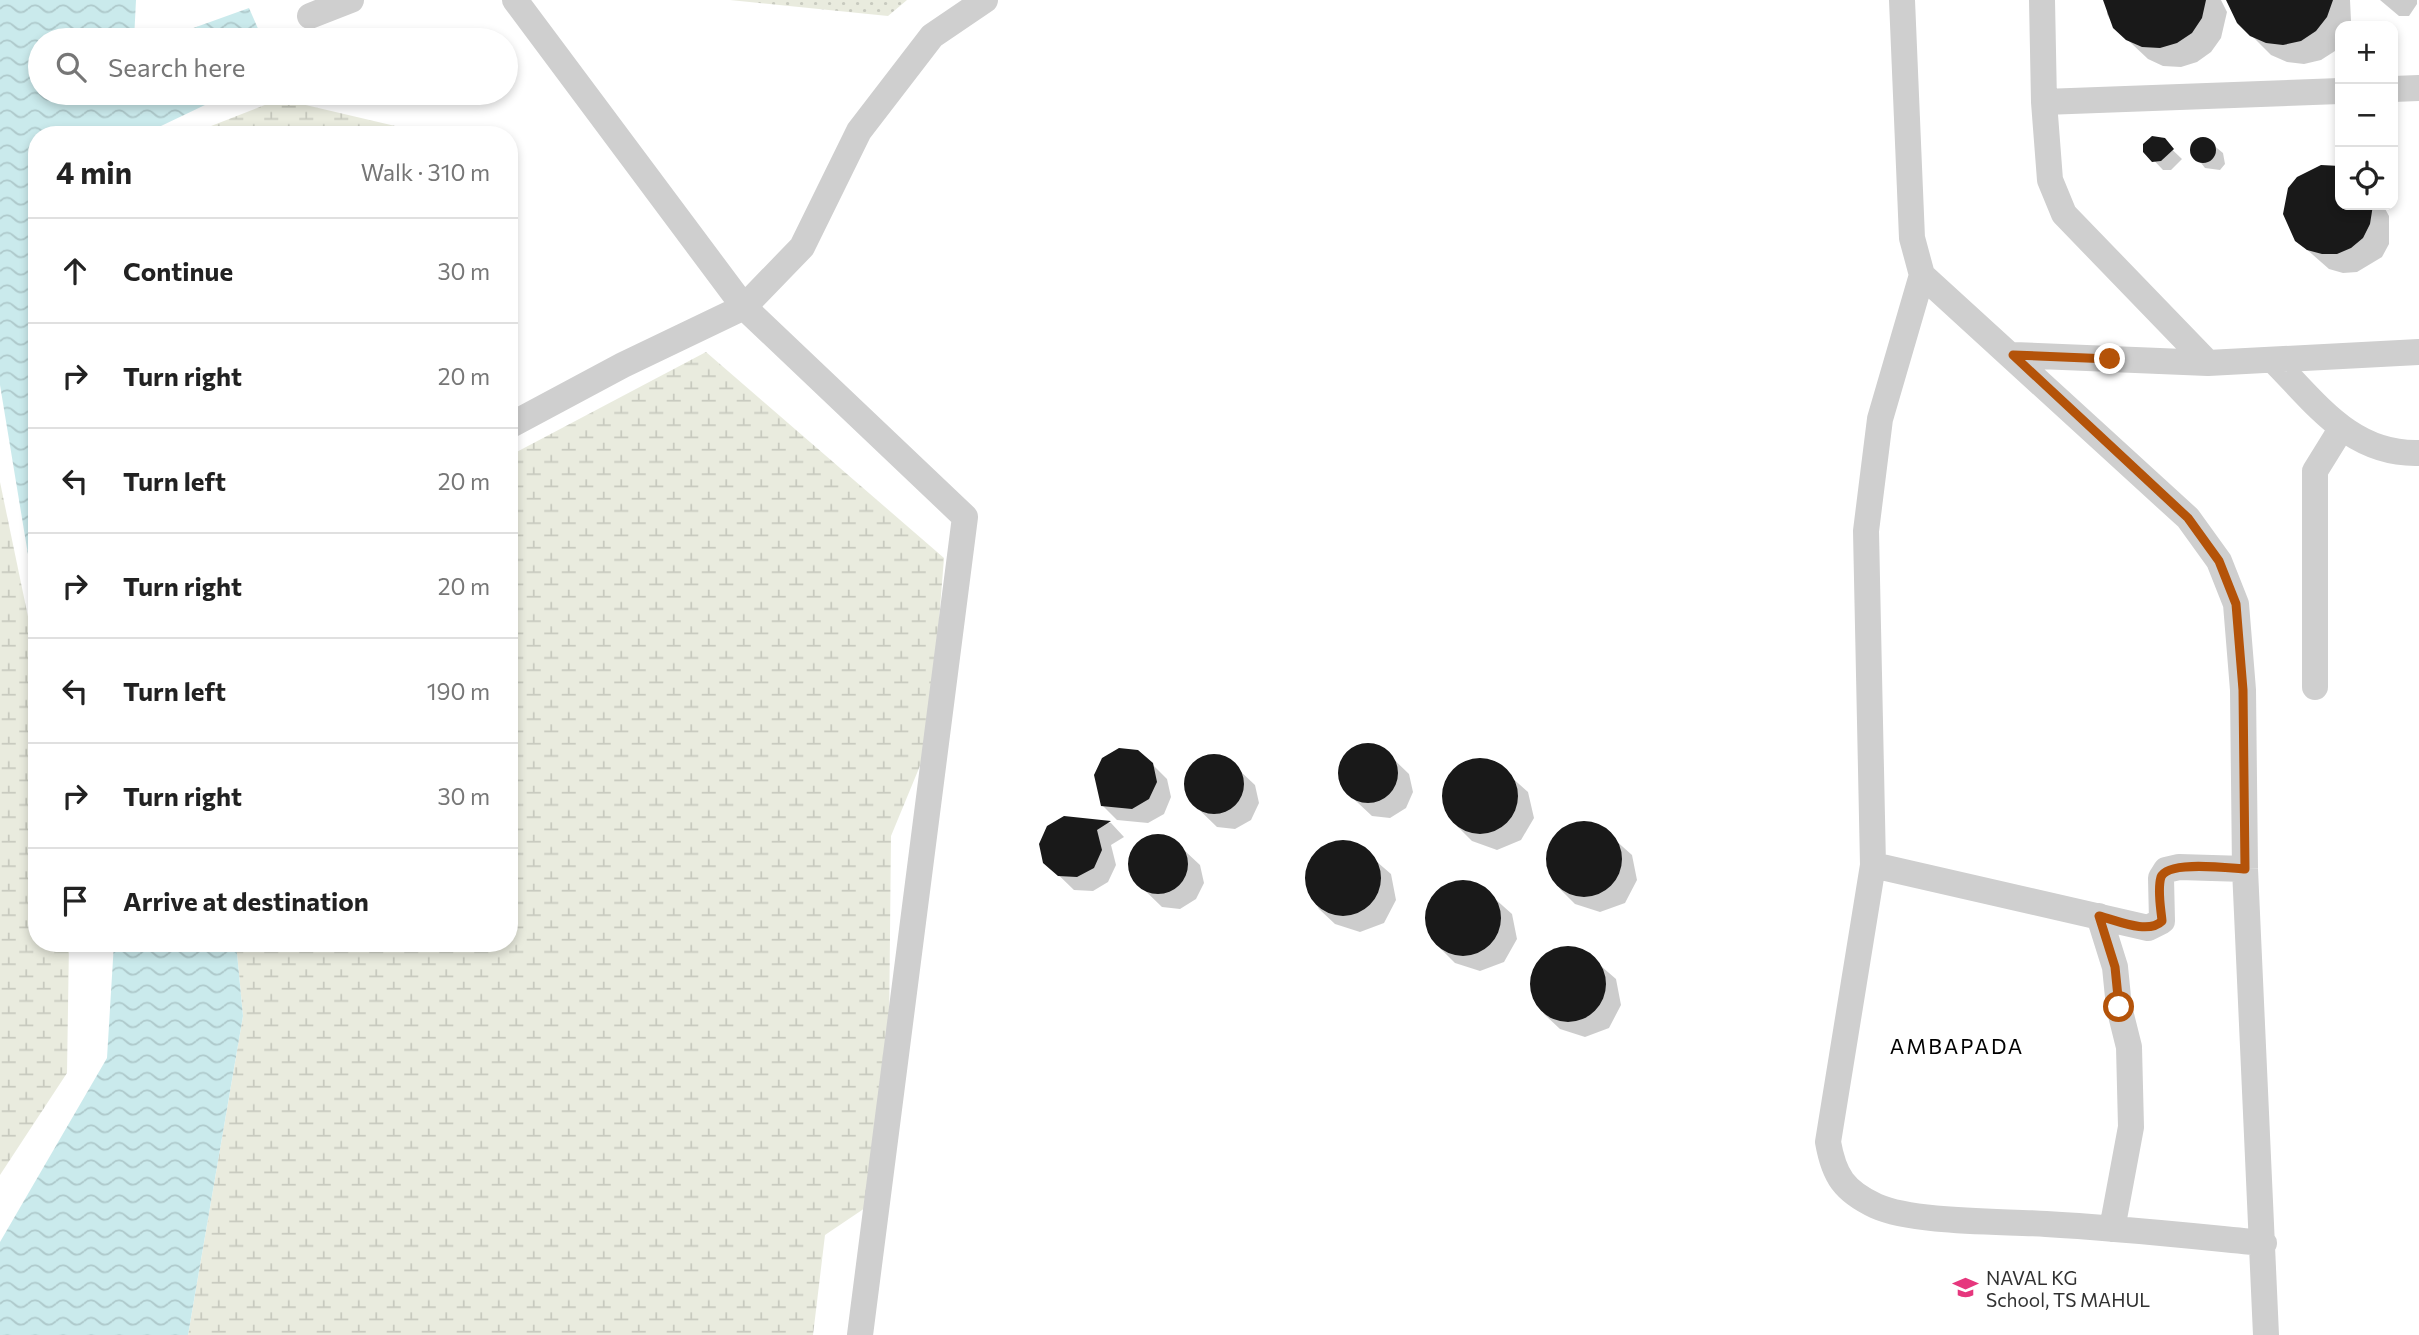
<!DOCTYPE html>
<meta charset="utf-8">
<style>
body{margin:0;font-family:Commissioner,sans-serif;background:#f2f2f2;color:#222}
.controls{position:absolute;right:21px;top:21px;display:grid;overflow:hidden;border-radius:14px;box-shadow:0 4px 10px #0003}
.controls button{width:63px;height:63px;display:grid;place-items:center;padding:0;border:0;border-bottom:2px solid #e0e0e0;background:#fff;color:#222;font:35px sans-serif}
.stop{position:absolute;width:21px;height:21px;margin:-16px;border:5px solid #b45309;border-radius:50%;background:#fff}
.stop.end{background:#b45309;border-color:#fff;box-shadow:0 2px 7px #0008}
.list{margin:0;padding:0;list-style:none}
h2{display:flex;justify-content:space-between;align-items:center;height:91px;margin:0;padding:0 28px;font-size:30px}
h2 small{font-size:23px;font-weight:400;color:#767676}
.list li{display:grid;grid-template-columns:46px 1fr auto;gap:21px;align-items:center;box-sizing:border-box;height:105px;padding:0 28px;border-top:2px solid #e0e0e0}
.list b{display:block;font-size:26px;white-space:nowrap}
.list em{font-size:23px;font-style:normal;color:#767676}
.icon{flex:none;width:38px;height:38px;fill:none;stroke:currentColor;stroke-width:2;stroke-linecap:round;stroke-linejoin:round}
.map{position:relative;flex:none;width:2419px;height:1335px;overflow:hidden}
.search{position:absolute;background:#fff;box-shadow:0 4px 10px #0003;left:28px;top:28px;width:490px;height:77px;display:flex;align-items:center;gap:18px;box-sizing:border-box;padding:0 24px;border-radius:38px;color:#767676;font-size:26px}
.panel{position:absolute;background:#fff;box-shadow:0 4px 10px #0003;left:28px;top:126px;width:490px;height:826px;border-radius:28px}
.map>svg:first-child{display:block}
.wetland{fill:url(#wetland-marsh)}
.park{fill:url(#park-dots)}
.water{fill:url(#water-waves)}
.shadow{fill:#0003}
.building{fill:#191919}
.lines{fill:none;stroke-linecap:round;stroke-linejoin:round}
.minor{stroke:#cfcfcf;stroke-width:26}
.route{stroke:#b45309;stroke-width:9}
.labels{text-anchor:middle;dominant-baseline:central;stroke-width:7;stroke-linejoin:round;paint-order:stroke}
.poi-label{font-size:19px;fill:#323232;stroke:#fff;text-anchor:start}
.neighbourhood-label{font-size:21px;letter-spacing:2px;fill:#000;stroke:#fff}
</style>
<div class="map">
<svg width="2419" height="1335" viewBox="0 0 2419 1335">
<defs>
<pattern id="wetland-marsh" width="20" height="14" patternUnits="userSpaceOnUse" patternTransform="scale(1.75)"><rect width="20" height="14" fill="#e9ebde"/><path d="M1 5h8M5 5V1M11 12h8M15 12V8" fill="none" stroke="#c8cabf"/></pattern>
<pattern id="park-dots" width="8" height="8" patternUnits="userSpaceOnUse" patternTransform="scale(1.75)"><rect width="8" height="8" fill="#e9ebde"/><path d="M2 2h.1M6 6h.1" fill="none" stroke="#c8cabf" stroke-width="1.8" stroke-linecap="round"/></pattern>
<pattern id="water-waves" width="16" height="10" patternUnits="userSpaceOnUse" patternTransform="scale(1.75)"><rect width="16" height="10" fill="#caeaec"/><path d="M0 5q4-4 8 0t8 0" fill="none" stroke="#aec9cb"/></pattern>
</defs>
<rect width="100%" height="100%" fill="#fff"/>
<path class="wetland" d="M280,99L408,129L411,135H188Z
M706,352L944,558L929,744L891,836L889,1034L865,1208L825,1235L813,1335H188L243,1016L236,943H509V456Z
M0,482L37,660V943H69L67,1073L0,1175Z"/>
<path class="park" d="M730,0H907L888,16Z"/>
<path class="water" d="M0,0H136L134,40H40V93H230L161,126L129,131V135H37V609L0,385Z
M249,8L263,40H160Z
M114,943H236L243,1016L188,1335H0V1242L107,1058Z"/>
<path class="shadow" d="M2107,0H2221L2227,12L2221,38L2211,52L2197,62L2181,67L2163,66L2148,59L2114,27L2107,14Z
M2228,0H2350L2351,21L2349,26H2340V44L2335,51L2321,60L2304,64L2287,62L2271,55L2238,22Z
M2380,0H2417V4L2409,16H2399Z
M2160,138L2182,159L2171,170H2163L2145,151Z
M2206,139L2223,153L2225,164L2220,170L2205,168L2190,149L2196,141Z
M2336,168L2340,169V205H2383L2389,216V244L2382,257L2357,272L2343,273L2329,269L2296,240Z
M1362,744L1380,746L1409,774L1413,792L1406,808L1390,818L1372,816L1342,788L1338,770L1346,753Z
M1207,756L1225,757L1255,785L1259,803L1251,820L1235,829L1217,827L1188,799L1184,781L1191,765Z
M1492,760L1528,792L1534,818L1521,840L1497,850L1472,841L1457,826L1443,804L1447,778L1466,761Z
M1152,764L1167,779L1171,797L1164,814L1148,823L1117,820L1102,805Z
M1064,818L1111,823L1124,837L1111,845L1116,865L1108,882L1093,891L1074,890L1045,862Z
M1596,823L1632,855L1637,880L1625,903L1600,912L1575,904L1560,889L1546,866L1550,841L1570,824Z
M1152,835L1170,837L1200,865L1204,883L1196,899L1180,909L1162,907L1133,879L1129,861L1136,844Z
M1329,843H1355L1391,874L1396,900L1384,923L1360,932L1335,924L1319,909L1306,886L1310,860Z
M1476,882L1512,914L1517,939L1504,962L1480,971L1455,963L1440,948L1426,925L1430,900L1450,883Z
M1554,948H1580L1616,979L1621,1005L1609,1028L1585,1037L1560,1029L1544,1014L1531,991L1535,965Z"/>
<path class="building" d="M2103,0H2206L2202,18L2192,33L2177,43L2160,48L2142,47L2126,40L2113,28Z
M2226,0H2333L2327,17L2316,31L2301,41L2283,45L2266,43L2250,36L2237,23Z
M2152,136L2165,138L2174,149L2161,161L2152,162L2143,152V144Z
M2190 150a13 13 0 1 1 26 0a13 13 0 1 1-26 0Z
M2321,165L2340,166V205H2373L2370,224L2363,238L2351,248L2337,254H2322L2307,250L2295,241L2283,214L2288,188L2297,177Z
M1338 773a30 30 0 1 1 60 0a30 30 0 1 1-60 0Z
M1119,748L1138,750L1153,763L1157,782L1149,799L1132,809L1101,806L1094,775L1102,758Z
M1184 784a30 30 0 1 1 60 0a30 30 0 1 1-60 0Z
M1442 796a38 38 0 1 1 76 0a38 38 0 1 1-76 0Z
M1064,816L1111,821L1097,830L1102,850L1094,868L1077,877L1058,876L1043,863L1039,844L1047,826Z
M1546 859a38 38 0 1 1 76 0a38 38 0 1 1-76 0Z
M1128 864a30 30 0 1 1 60 0a30 30 0 1 1-60 0Z
M1305 878a38 38 0 1 1 76 0a38 38 0 1 1-76 0Z
M1425 918a38 38 0 1 1 76 0a38 38 0 1 1-76 0Z
M1530 984a38 38 0 1 1 76 0a38 38 0 1 1-76 0Z"/>
<g class="lines">
<path class="minor" d="M515,0L744,307L802,247L859,131L932,36L985,0
M1902,0L1912,238L1922,275L1880,419L1866,531L1873,865L1828,1142C1834,1176 1844,1191 1876,1206C1914,1223 2002,1221 2046,1224C2119,1228 2191,1236 2264,1243
M2042,0L2044,102L2050,180L2064,214L2208,363
M310,16L351,0
M2393,89L2419,88
M2044,102L2340,91
M1922,275L2188,518L2219,561L2236,604L2243,690L2245,869L2266,1335
M2013,355L2208,363L2419,352
M2273,360C2316,403 2351,455 2419,453
M509,426L623,365L744,307L965,517L860,1335
M2315,687V471L2341,429
M1873,865L2148,928L2162,921L2161,878L2166,870L2179,867L2245,869
M2099,916L2115,967L2119,1007L2129,1047L2131,1127L2112,1229"/>
</g>
<g class="lines">
<path class="route" d="M2110,359L2013,355L2188,518L2219,561L2236,604L2243,690L2245,869C2228,868 2168,860 2161,877C2157,890 2161,909 2162,921C2148,935 2116,920 2099,916L2115,967L2119,1007"/>
</g>
<defs>
<symbol id="university-bare" viewBox="-9 -9 18 18"><path d="M0-5L7-2L0 1L-7-2ZM-4 1L0 2.5L4 1V4Q0 6-4 4Z" fill="#e6377d" stroke="#fff" stroke-width="2.5" paint-order="stroke"/></symbol>
</defs>
<g fill-rule="evenodd">
<use href="#university-bare" x="1948" y="1270" width="35" height="35"/>
</g>
<g class="labels">
<g class="poi-label">
<text x="1986" y="1277">NAVAL KG<tspan x="1986" dy="22">School, TS MAHUL</tspan></text>
</g>
<g class="neighbourhood-label">
<text x="1957" y="1045">AMBAPADA</text>
</g>
</g>
</svg>
<div class="controls">
<button>+</button>
<button>−</button>
<button><svg class="icon" aria-label="locate" viewBox="0 0 24 24"><circle cx="12" cy="12" r="6"/><path d="M12 2v4M12 18v4M2 12h4M18 12h4"/></svg></button>
</div>
<div class="stop" style="left:2119px;top:1007px"></div>
<div class="stop end" style="left:2110px;top:359px"></div>
<div class="search"><svg class="icon" aria-label="search" viewBox="0 0 24 24"><circle cx="10" cy="10" r="6"/><path d="M15 15l6 6"/></svg>Search here</div>
<section class="panel">
<h2>4 min<small>Walk · 310 m</small></h2>
<ul class="list">
<li><svg class="icon" aria-label="ahead" viewBox="0 0 24 24"><path d="M12 20V5M6 11l6-6 6 6"/></svg><div><b>Continue</b></div><em>30 m</em></li>
<li><svg class="icon" aria-label="right" viewBox="0 0 24 24"><path d="M7 20v-9h11M14 6l5 5-5 5"/></svg><div><b>Turn right</b></div><em>20 m</em></li>
<li><svg class="icon" aria-label="left" viewBox="0 0 24 24"><path d="M17 20v-9H6M10 6l-5 5 5 5"/></svg><div><b>Turn left</b></div><em>20 m</em></li>
<li><svg class="icon" aria-label="right" viewBox="0 0 24 24"><path d="M7 20v-9h11M14 6l5 5-5 5"/></svg><div><b>Turn right</b></div><em>20 m</em></li>
<li><svg class="icon" aria-label="left" viewBox="0 0 24 24"><path d="M17 20v-9H6M10 6l-5 5 5 5"/></svg><div><b>Turn left</b></div><em>190 m</em></li>
<li><svg class="icon" aria-label="right" viewBox="0 0 24 24"><path d="M7 20v-9h11M14 6l5 5-5 5"/></svg><div><b>Turn right</b></div><em>30 m</em></li>
<li><svg class="icon" aria-label="arrive" viewBox="0 0 24 24"><path d="M6 21V4h12l-3 4 3 4H6"/></svg><div><b>Arrive at destination</b></div></li>
</ul>
</section>
</div>
